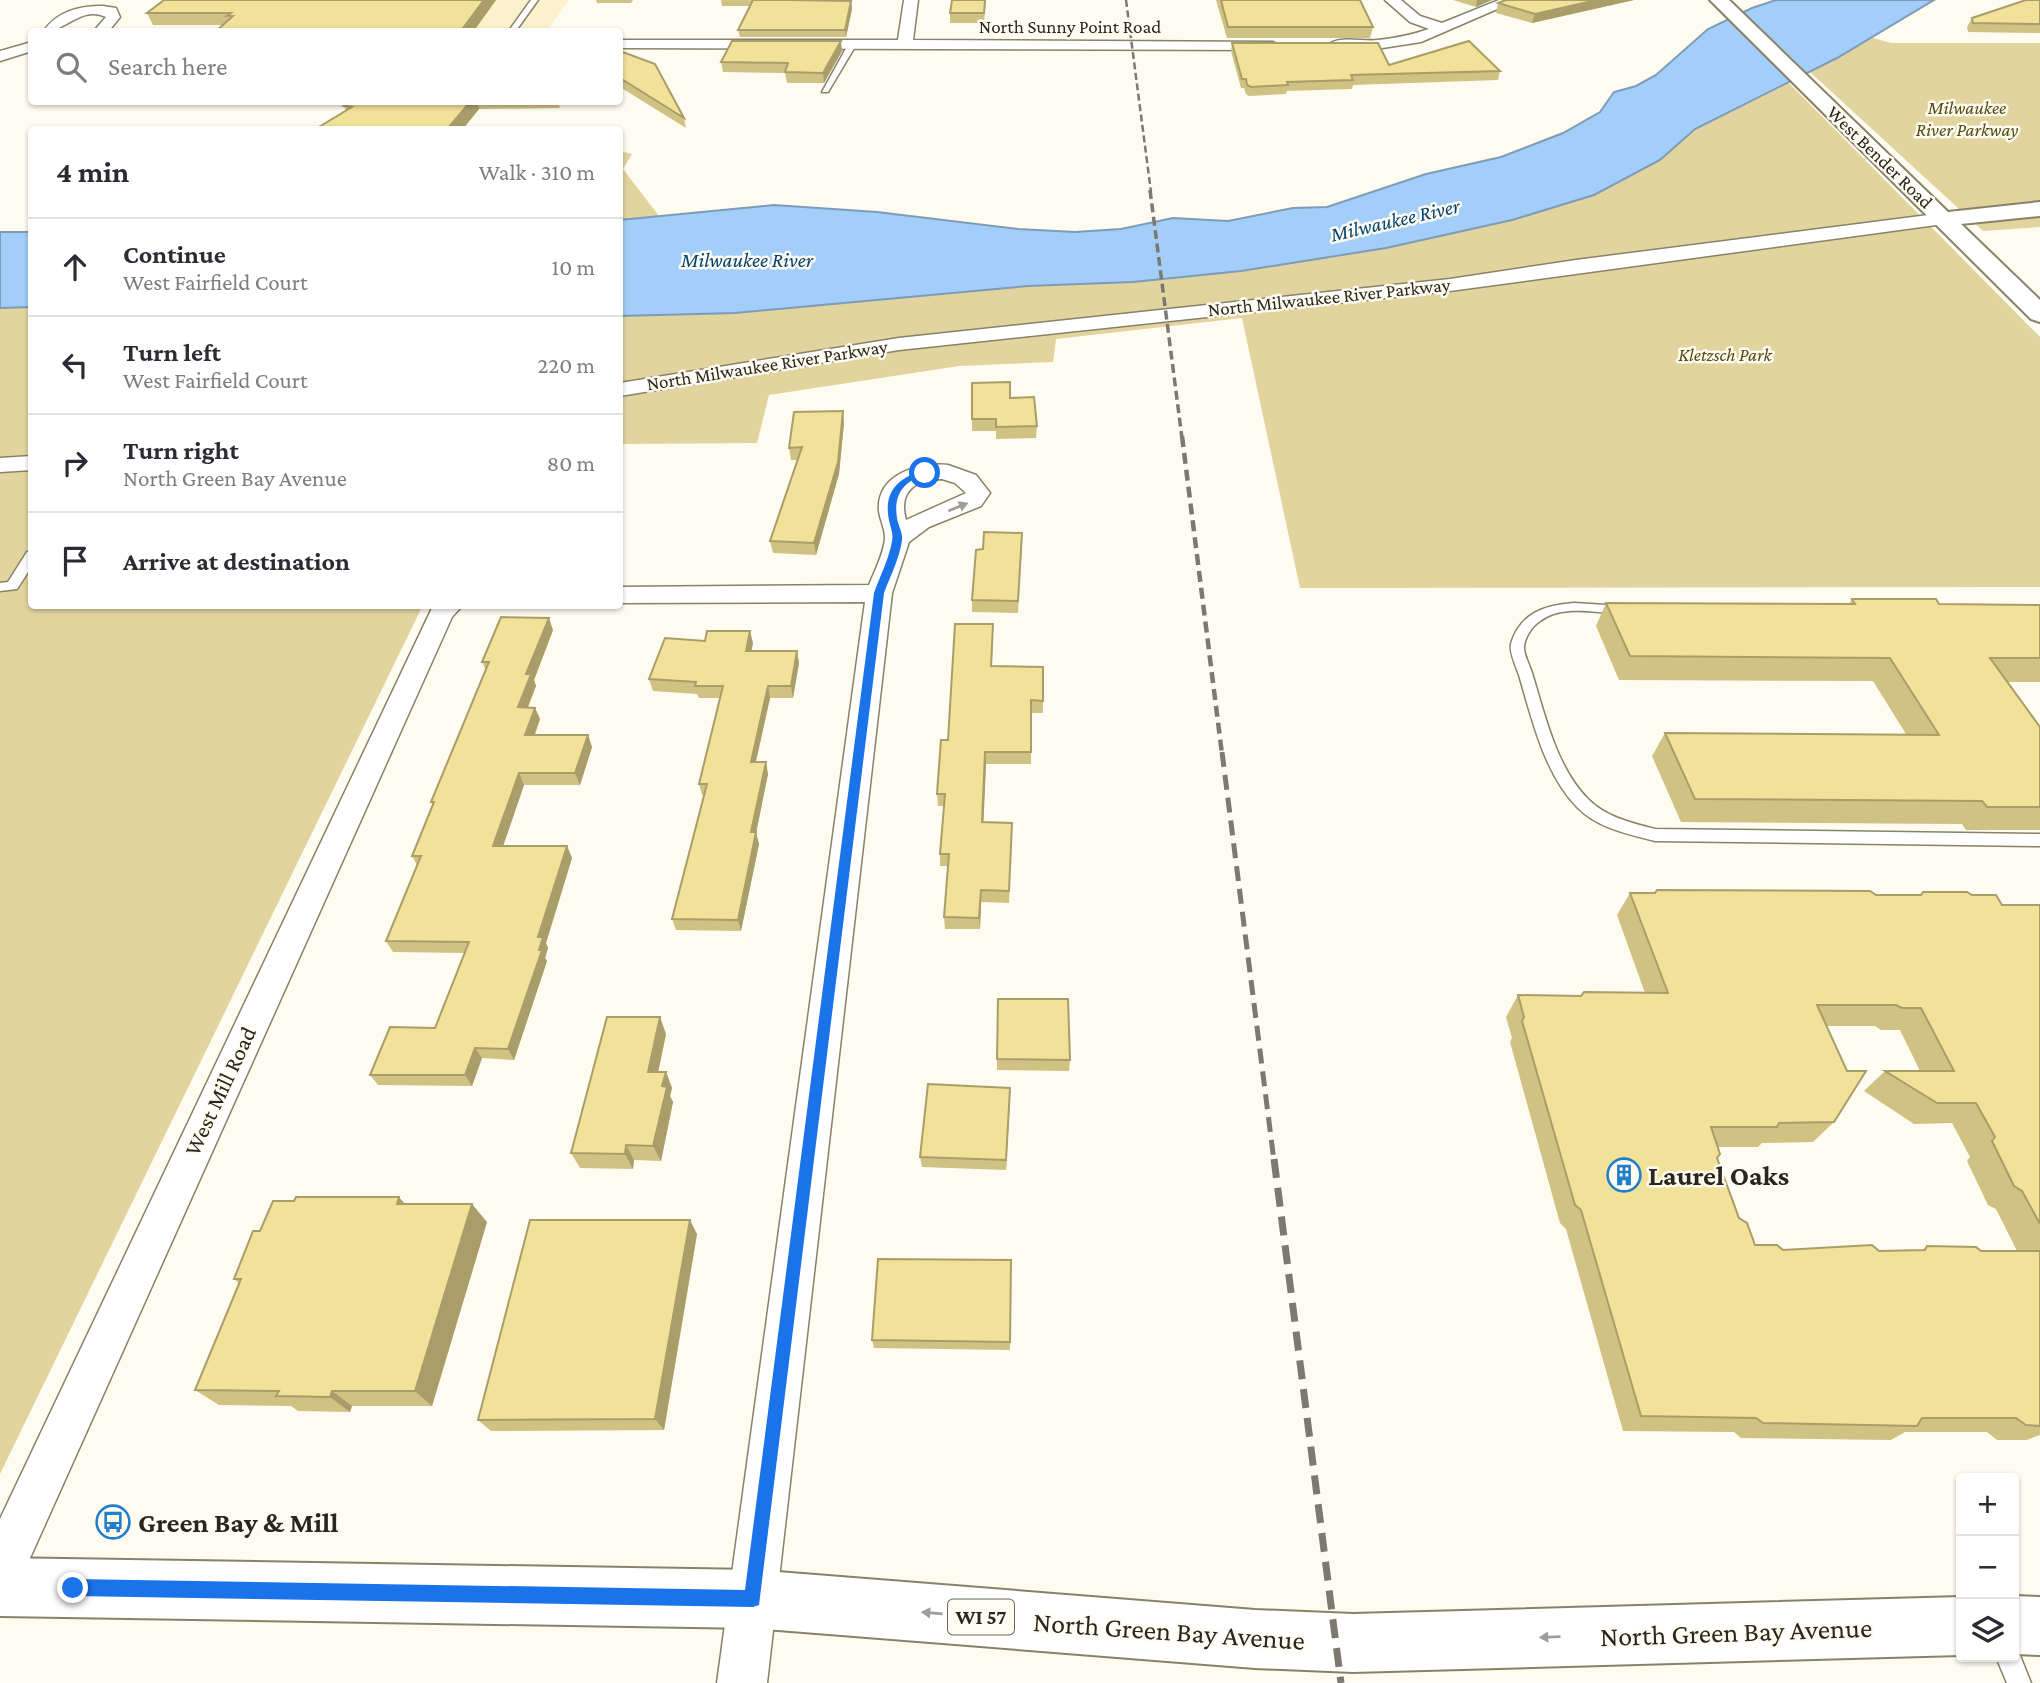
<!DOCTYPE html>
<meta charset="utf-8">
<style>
body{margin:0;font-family:"Crimson Pro",serif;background:#f2f2f3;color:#2b2b33}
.controls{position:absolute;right:21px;bottom:21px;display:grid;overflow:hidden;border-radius:7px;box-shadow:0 2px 5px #0004}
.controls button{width:63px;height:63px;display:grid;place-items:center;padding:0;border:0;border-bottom:2px solid #e1e1e2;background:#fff;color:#2b2b33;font:35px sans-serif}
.stop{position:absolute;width:21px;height:21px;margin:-16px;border:5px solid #1a73e8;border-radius:50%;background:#fff}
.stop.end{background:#1a73e8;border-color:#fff;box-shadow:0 2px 7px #0008}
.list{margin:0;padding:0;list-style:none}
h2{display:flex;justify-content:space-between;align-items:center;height:91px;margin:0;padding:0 28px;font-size:30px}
h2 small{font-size:23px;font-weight:400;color:#7c7c81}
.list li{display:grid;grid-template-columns:46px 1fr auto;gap:21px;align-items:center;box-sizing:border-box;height:98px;padding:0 28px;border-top:2px solid #e1e1e2}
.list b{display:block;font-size:26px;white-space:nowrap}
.list p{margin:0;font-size:23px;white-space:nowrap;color:#7c7c81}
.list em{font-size:23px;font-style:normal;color:#7c7c81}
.icon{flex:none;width:38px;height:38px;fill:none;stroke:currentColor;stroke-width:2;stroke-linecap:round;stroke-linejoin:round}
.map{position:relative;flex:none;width:2040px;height:1683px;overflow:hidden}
.search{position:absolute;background:#fff;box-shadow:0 2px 5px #0004;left:28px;top:28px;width:595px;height:77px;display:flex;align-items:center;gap:18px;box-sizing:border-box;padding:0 24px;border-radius:7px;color:#7c7c81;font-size:26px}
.panel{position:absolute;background:#fff;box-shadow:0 2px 5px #0004;left:28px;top:126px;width:595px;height:483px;border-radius:7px}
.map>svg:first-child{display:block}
.built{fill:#fbf2cd}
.green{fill:#e1d49f}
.water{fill:#a3cef9;stroke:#7e9cb7;stroke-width:2}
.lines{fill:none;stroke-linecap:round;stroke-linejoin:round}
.service-casing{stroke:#888267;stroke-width:3}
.minor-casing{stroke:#888267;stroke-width:3}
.tertiary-casing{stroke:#888267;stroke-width:4}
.primary-casing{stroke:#888267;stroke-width:4}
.service{fill:#fff;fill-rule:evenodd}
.minor{fill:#fff;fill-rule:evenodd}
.tertiary{fill:#fff;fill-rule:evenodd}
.primary{fill:#fff;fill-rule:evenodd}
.rail-far4{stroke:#7c796e;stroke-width:2.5;stroke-dasharray:7 3.5;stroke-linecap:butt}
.rail-far3{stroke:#7c796e;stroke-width:3.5;stroke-dasharray:9 4.5;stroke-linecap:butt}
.rail-far2{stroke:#7c796e;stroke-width:4.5;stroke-dasharray:11 6;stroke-linecap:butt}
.rail-far1{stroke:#7c796e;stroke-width:5;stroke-dasharray:15 8;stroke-linecap:butt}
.rail{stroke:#7c796e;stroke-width:7;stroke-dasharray:19 10;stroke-linecap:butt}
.wall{fill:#d0c283;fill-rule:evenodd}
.shaded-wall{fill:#a99e6a}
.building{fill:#f2e198;stroke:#a99e6a;stroke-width:2}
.oneway{fill:#9f9e99}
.route{fill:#1a73e8}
.labels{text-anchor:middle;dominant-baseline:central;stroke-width:5;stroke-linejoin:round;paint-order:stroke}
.far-street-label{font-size:19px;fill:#29271c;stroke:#fefbf0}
.far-park-label{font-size:19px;font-style:italic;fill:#554911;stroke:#fefbf0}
.far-water-label{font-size:21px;font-style:italic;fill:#034271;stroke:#fefbf0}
.shield{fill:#fefbf0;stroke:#69675c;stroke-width:2}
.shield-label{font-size:21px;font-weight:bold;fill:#29271c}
.street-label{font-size:23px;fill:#29271c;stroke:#fefbf0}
.near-poi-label{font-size:28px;font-weight:bold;fill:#29271c;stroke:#fefbf0;text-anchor:start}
.near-street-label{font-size:28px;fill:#29271c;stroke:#fefbf0}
</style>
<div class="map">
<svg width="2040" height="1683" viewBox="0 0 2040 1683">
<rect width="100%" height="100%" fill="#fefbf0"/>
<path class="built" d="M406,0H569L547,31L375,32Z"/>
<path class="green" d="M1873,38L1891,43H2040V227L1983,231L1810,72Z
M1789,83L2040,337V587L1300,588L1242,318L1056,339L1053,362L959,366L769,395L757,443L620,444V263L1246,242Z
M620,151L632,154L623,169L659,216L620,220Z
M0,267H31L32,606H406L405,609H421L0,1474Z"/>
<path class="water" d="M1776,0H1934L1837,58L1695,129L1660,160L1594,195L1512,220L1386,248L1241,271L1133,282L1028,286L735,313L620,316V220L774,205L877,212L1018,229L1075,232L1121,229L1173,218L1228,221L1293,208L1327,207L1426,174L1501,157L1563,133L1600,112L1614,92L1636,86L1656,75L1708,29L1752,8Z
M0,232H31V307L0,308Z"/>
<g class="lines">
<defs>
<path id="service" d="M531,0H538L515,32H508Z
M849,43L856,45L828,92H822Z
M32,551V566L17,589L0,591V583L8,582L27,552Z
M1574,603L1623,606L1630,610L1623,614C1597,613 1562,604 1540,621C1532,626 1524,638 1524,648C1524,655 1530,666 1532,673C1545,715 1556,767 1588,799C1606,817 1631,823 1655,829L2040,834V846L1655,841C1628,834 1597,828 1577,807C1544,773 1532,719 1519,675C1516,666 1509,652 1511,644C1520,613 1545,605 1574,603Z
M2014,1647L2017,1648L2031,1683H2007L1996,1657H2014Z"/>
<path id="minor" d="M904,0H918L913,40L1273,42L1280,46L1273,50L620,48V40H898Z
M1385,0H1401L1420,16L1442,23L1499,0H1518L1421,42L1376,49L1330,48L1328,45C1339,35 1363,42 1378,40C1396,38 1412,35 1429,29L1410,22Z
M103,6L116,8L120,17L108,32H93L106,17C82,5 65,32 43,32C57,11 79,6 103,6Z
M32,42V51L0,61V51Z
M1944,213L1953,219L1951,223L1450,291L899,350L620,396V383L899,338L1450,279L1576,260Z
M32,456V470L0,472V458Z
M948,465L976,475L990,493L981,506L929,527L909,542L892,593L767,1683H717L865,602L620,603V587L869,585C875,570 884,553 885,538C885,528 880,520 879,511C876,474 919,462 948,465ZM942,479L955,483L966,493L906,520C898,492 915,479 942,479Z
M433,606H462L452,617L17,1587L0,1593V1519Z"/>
<path id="tertiary" d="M1710,0H1729L1948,212L2040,202V216L1961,224L2040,300V322L2031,319Z"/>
<path id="primary" d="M0,1558L753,1570L1255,1610L1353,1614L1961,1597V1655L1353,1672L1255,1668L753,1628L0,1616Z
M2014,1596L2040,1597V1655L2014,1654Z"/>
</defs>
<use href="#service" class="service-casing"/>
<use href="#minor" class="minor-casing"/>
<use href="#tertiary" class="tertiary-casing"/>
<use href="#primary" class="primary-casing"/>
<use href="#service" class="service"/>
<use href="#minor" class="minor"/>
<use href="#tertiary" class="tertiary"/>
<use href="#primary" class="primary"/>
<path class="rail-far4" d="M1126,0L1151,192"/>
<path class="rail-far3" d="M1150,190L1182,438"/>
<path class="rail-far2" d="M1182,436L1222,754"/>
<path class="rail-far1" d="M1222,752L1274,1161"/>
<path class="rail" d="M1274,1159L1341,1683"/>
</g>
<path class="wall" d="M496,0L473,32H215L223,25H153L147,13Z
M596,0H633L631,3H597Z
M721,0L851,1L852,9L846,37H740L738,30L750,6H722Z
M986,0L984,23H950V13Z
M1216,0H1360L1373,27L1370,38H1227Z
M1453,0H1492L1476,7Z
M1506,0H1634L1532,23L1496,13L1498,3Z
M2040,0V33L1968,32L1967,27L1972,18Z
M1232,43L1389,65L1500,71L1498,80L1353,85L1352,89L1287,91L1286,94L1249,96L1246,94L1244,88H1241L1231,51Z
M620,51L684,118L686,128L620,87Z
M842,51L824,83H787L785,73L723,72L721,62Z
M351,102H558L560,108L479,109L462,130H314L346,111L344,106Z
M1010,398L1037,426L1036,438L996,439V431H972V419Z
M844,423L839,474L816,555L773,553L770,541L798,460H791L789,448Z
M1022,545L1018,613L972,612V600Z
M1852,599L1939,604L2040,605V682H2008L2040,727V830H1966L1962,824L1681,822L1652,756L1665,733L1906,734L1873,681L1619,680L1596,626L1606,603L1849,604Z
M553,630L534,680L536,686L528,707L535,708L540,719L535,735H588L592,747L580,785H524L503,846H567L572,858L546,943L548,948L545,958L547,961L514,1060L482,1058L472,1086L378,1085L370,1075L435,1028L465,953L393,952L386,941L417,865L412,856L433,806L431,802L486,671L482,662Z
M993,636L992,666L1043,667V713H1031V764H986L983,822L1012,823L1009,903L981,902L980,929H945L944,917L948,866H940V854L944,806H938L937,794L948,740Z
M753,643L751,651H797L799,663L793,698H770L756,762L768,774L756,833L759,844L741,931L676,930L672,919L704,795H702L699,784L720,698H699L697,694L653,691L649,679Z
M1923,892L1972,895L2002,905H2040V1435L2026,1440H1997L1987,1432H1905L1891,1440L1741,1438L1734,1432L1623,1431L1566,1229L1560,1223L1510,1042L1512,1038L1506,1017L1518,995L1581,996L1645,993L1617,915L1630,893L1920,895ZM1827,1026H1875L1881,1030H1900L1920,1071H1885L1864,1091L1914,1124L1952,1123L1970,1157L1967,1161L1988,1205L1996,1209L2017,1251H1981L1927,1246L1921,1251H1879L1783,1250L1755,1245L1739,1218L1717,1158L1718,1147H1758L1762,1143L1813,1142L1834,1122Z
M666,1034L658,1072H666L672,1088L670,1096L673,1102L661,1161L634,1160L633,1169L580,1168L571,1153Z
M997,1059L1070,1060L1069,1071L997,1070Z
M1010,1099L1006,1170L922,1167L920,1157Z
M404,1204L487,1222L432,1406H352L350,1412L298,1411L291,1406L219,1405L195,1390L239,1283L234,1279L260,1231Z
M697,1234L664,1430L491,1431L478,1420Z
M1011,1260L1010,1350L874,1348L872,1340Z"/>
<path class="shaded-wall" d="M484,0H496L473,32H460Z
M1477,0H1492L1476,7Z
M1597,0H1634L1532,23L1535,14Z
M851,1L852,9L846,37L845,30Z
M841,41L842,51L824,83L823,73Z
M470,102H477L479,109L462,130H450L449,127Z
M843,411L844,423L839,474L816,555L814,543Z
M549,618L553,630L534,680L536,686L523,719L518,707L526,674Z
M750,631L753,643L749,663L746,651Z
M797,651L799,663L793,698L791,686Z
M768,686L770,698L753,774L751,762Z
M535,708L540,719L530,746L525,735Z
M588,735L592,747L580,785L575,773Z
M985,752L986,764L983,834L982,822Z
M766,762L768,774L756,833L759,844L741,931L738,920L751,832Z
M519,773L524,785L499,858L493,846Z
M567,846L572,858L546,943L548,948L545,958L547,961L514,1060L508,1049L539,950L538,937Z
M981,890V902L980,929L979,918Z
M660,1017L666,1034L655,1087L648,1072Z
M475,1048L482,1058L472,1086L465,1075Z
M666,1072L672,1088L670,1096L673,1102L661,1161L653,1146L662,1086Z
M1010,1088V1099L1006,1170V1160Z
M626,1145L634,1160L633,1169L625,1154Z
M399,1197L415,1216L397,1204Z
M472,1204L487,1222L432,1406L415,1391Z
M690,1220L697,1234L664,1430L655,1419Z
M332,1391L352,1406L350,1412L330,1397Z"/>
<path class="building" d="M164,0H484L460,32H215L233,16H227L231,13H147Z
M753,0H791L851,1L845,30H738Z
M952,0H985L984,13H950Z
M1221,0H1360L1373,27H1228Z
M1506,0H1597L1535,14L1498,3Z
M2026,0H2040V24L1973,23L1972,18Z
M732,41H841L823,73L785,72L788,63L721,62Z
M1469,41L1500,71L1351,75L1353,80L1287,82L1288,85L1251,87L1247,85L1246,79H1242L1232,43H1378L1389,65Z
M620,51L655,64L684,118L620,78Z
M352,102H470L449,127H437L435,130H314L352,107L344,106Z
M1010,382V398L1034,397L1037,426L996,427V419H972V383Z
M843,411L838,462L814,543L770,541L802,447L789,448L794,412Z
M984,532L1022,533L1018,601L972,600L976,550L983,549Z
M1852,599H1936L1939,604L2040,605V658H1990L2040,727V807H1987L1982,801L1695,799L1665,733L1939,735L1890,658L1630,656L1606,603L1855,604Z
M501,617L549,618L526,674H531L518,707L535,708L525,735H588L575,773H519L493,846H567L538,937H543L539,950H542L508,1049L475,1048L465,1075H370L390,1027L435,1028L469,942L386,941L421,856H412L434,802H431L489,662H482Z
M955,624H993L991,666L1043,667V701L1031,700V752H985L982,822L1012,823L1009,891L981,890L979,918L944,917L949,854H940L945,794H937L941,740H948Z
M707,631H750L746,651H797L791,686H768L751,762H766L751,832H756L738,920L672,919L707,784H699L723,686H695L696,682L649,679L665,638L705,641Z
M1657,890L1870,891L1876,895H1921L1923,892H1967L1972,895H1996L2002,905H2040V1224L2022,1191L2014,1186L1992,1141L1995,1137L1976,1103H1937L1885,1071H1954L1921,1008H1902L1896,1005H1817L1847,1071H1866L1834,1122L1779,1123L1777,1127H1711L1720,1154L1717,1158L1739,1218L1747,1223L1755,1245H1777L1783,1250L1872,1245L1879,1251L1925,1250L1927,1246L1976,1247L1981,1251H2040V1426L2026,1425L2016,1418H1922L1917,1426L1763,1423L1756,1418L1641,1416L1581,1210L1575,1205L1522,1021L1524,1017L1518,995L1581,996L1584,992L1668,993L1630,893H1655Z
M998,999H1068L1070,1060L997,1059Z
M607,1017H660L648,1072H666L662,1086L667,1087L653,1146L626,1145L625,1154L571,1153Z
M928,1084L1010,1088L1006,1160L920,1157Z
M296,1197H399L397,1204H472L415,1391H332L330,1397L276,1396L279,1391L195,1390L241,1279H234L253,1231H260L273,1201H294Z
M530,1220H690L655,1419L478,1420Z
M878,1259L1011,1260L1010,1342L872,1340Z"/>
<defs><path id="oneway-solid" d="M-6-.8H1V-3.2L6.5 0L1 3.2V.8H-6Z" transform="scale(1.75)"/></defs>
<g class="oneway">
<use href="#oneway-solid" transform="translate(958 507) rotate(-22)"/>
<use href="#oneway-solid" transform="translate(932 1613) rotate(-175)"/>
<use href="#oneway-solid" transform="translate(1550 1637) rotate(178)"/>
</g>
<path class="route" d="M925,470L928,474C905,480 893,493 897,518C898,525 903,533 902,540C900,557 890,577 884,593L759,1605L753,1607L73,1596L67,1594L65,1588L67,1582L73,1579L745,1590L874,593C880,576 889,559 892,541C894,534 890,527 889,520C883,491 899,477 925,470Z"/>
<defs>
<symbol id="building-ring" viewBox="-11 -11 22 22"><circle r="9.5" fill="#fefbf0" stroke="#207eca" stroke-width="1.5"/><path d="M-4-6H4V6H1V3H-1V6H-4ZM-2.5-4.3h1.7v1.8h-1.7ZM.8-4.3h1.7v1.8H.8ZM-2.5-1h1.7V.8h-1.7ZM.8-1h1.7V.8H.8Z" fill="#207eca"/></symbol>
<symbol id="bus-ring" viewBox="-11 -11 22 22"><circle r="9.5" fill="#fefbf0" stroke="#207eca" stroke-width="1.5"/><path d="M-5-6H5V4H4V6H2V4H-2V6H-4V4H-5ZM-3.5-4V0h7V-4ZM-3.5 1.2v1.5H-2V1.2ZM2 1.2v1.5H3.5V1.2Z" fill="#207eca"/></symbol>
</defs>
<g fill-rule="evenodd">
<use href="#building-ring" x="1605" y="1156" width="38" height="38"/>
<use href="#bus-ring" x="94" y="1503" width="38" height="38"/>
</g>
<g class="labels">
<g class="far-street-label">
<text x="1070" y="26">North Sunny Point Road</text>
<text transform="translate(1880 157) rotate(44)">West Bender Road</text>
<text transform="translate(1329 297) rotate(-6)">North Milwaukee River Parkway</text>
<text transform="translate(767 365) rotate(-9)">North Milwaukee River Parkway</text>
</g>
<g class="far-park-label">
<text x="1967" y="107">Milwaukee<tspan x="1967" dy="22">River Parkway</tspan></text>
<text x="1725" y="354">Kletzsch Park</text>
</g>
<g class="far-water-label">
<text transform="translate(1395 220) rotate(-13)">Milwaukee River</text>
<text x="747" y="260">Milwaukee River</text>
</g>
<rect class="shield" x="948" y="1599.5" width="66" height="35" rx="5"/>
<g class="shield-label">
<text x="981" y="1617">WI 57</text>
</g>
<g class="street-label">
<text transform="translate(220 1091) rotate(-65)">West Mill Road</text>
</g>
<g class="near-poi-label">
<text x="1648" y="1175">Laurel Oaks</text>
<text x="138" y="1522">Green Bay &amp; Mill</text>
</g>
<g class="near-street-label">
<text transform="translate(1169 1631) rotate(4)">North Green Bay Avenue</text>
<text transform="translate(1736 1632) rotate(-2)">North Green Bay Avenue</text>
</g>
</g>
</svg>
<div class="controls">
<button>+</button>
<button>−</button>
<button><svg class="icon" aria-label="layers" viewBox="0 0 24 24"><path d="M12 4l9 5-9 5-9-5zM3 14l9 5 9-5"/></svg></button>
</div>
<div class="stop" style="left:925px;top:473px"></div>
<div class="stop end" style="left:73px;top:1588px"></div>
<div class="search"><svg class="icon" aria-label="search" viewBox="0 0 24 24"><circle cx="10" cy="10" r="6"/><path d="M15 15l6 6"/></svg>Search here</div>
<section class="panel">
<h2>4 min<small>Walk · 310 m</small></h2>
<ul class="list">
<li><svg class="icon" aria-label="ahead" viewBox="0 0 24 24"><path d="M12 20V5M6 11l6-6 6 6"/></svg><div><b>Continue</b><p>West Fairfield Court</p></div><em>10 m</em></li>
<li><svg class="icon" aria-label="left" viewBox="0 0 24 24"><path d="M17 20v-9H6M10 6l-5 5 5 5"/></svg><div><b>Turn left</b><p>West Fairfield Court</p></div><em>220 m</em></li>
<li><svg class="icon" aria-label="right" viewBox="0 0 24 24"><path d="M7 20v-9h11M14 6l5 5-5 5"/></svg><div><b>Turn right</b><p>North Green Bay Avenue</p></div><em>80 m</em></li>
<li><svg class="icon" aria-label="arrive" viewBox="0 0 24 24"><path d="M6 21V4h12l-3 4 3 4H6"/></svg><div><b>Arrive at destination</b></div></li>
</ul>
</section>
</div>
